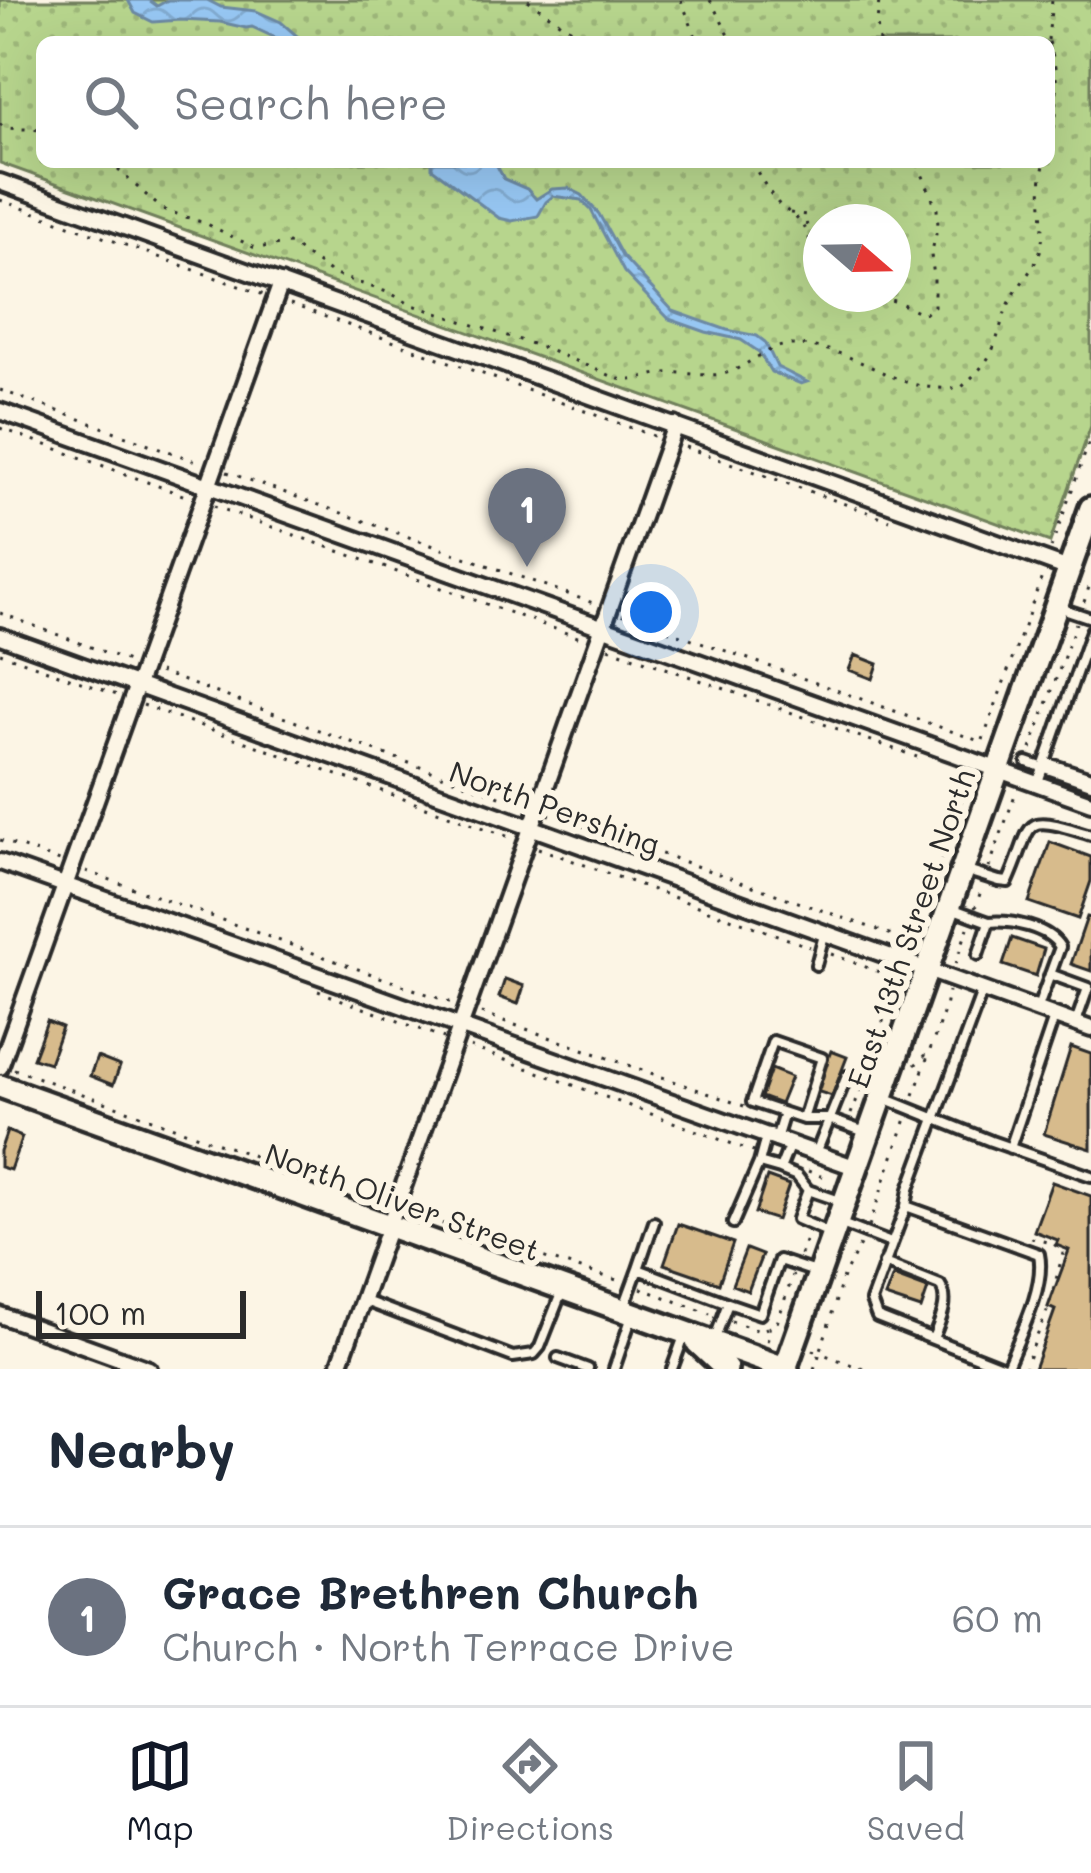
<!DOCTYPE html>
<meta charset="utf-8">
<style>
body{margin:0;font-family:Mali,sans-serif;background:#f6f6f7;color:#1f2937}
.compass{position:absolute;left:803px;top:204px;width:108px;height:108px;border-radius:50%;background:#fff;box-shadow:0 12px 48px #0002;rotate:110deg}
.scale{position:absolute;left:36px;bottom:30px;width:210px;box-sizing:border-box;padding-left:12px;border:6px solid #2b2b2b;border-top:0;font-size:33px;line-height:42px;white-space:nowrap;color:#2b2b2b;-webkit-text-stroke:9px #fcf5e5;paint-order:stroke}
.you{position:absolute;left:651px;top:612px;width:42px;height:42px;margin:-30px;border:9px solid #fff;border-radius:50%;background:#1a73e8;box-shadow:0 0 0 18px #1a73e833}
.badge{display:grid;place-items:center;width:78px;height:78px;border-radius:50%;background:#111827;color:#fff;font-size:39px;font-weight:700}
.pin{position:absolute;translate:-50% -99px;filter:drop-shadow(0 3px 6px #0008)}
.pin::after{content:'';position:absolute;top:63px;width:42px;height:36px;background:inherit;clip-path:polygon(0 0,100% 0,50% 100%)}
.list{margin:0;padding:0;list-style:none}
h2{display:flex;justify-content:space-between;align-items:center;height:156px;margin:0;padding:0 48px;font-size:51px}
h2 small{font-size:39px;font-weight:400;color:#747a83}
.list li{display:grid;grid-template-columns:78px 1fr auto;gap:36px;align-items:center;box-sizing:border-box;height:180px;padding:0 48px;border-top:3px solid #e0e1e3}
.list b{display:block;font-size:45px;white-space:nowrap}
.list p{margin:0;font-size:39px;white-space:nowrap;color:#747a83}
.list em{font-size:39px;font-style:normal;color:#747a83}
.icon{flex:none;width:66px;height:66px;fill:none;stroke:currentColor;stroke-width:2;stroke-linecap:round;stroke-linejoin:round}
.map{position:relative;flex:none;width:1091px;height:1369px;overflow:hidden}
.search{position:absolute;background:#fff;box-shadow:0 12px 48px #0002;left:36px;right:36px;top:36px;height:132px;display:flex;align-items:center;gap:30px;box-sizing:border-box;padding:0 42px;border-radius:18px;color:#747a83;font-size:45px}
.sheet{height:336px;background:#fff}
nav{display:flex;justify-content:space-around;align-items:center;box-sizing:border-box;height:168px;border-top:3px solid #e0e1e3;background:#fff;font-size:33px;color:#747a83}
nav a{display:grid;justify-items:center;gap:6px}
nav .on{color:#111827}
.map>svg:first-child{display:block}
.grass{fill:url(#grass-dots);stroke:#71805c;stroke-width:3;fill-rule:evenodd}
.water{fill:url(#water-waves);stroke:#6c89a3;stroke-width:3}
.building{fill:#d7bb8c;stroke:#2b2b2b;stroke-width:3}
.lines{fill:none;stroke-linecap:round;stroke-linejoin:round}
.lane-casing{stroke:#2b2b2b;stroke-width:16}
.street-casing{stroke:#2b2b2b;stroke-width:22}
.secondary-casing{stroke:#2b2b2b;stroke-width:30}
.path{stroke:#2b2b2b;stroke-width:3;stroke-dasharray:3 9;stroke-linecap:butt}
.lane{stroke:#fcf5e5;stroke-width:8}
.street{stroke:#fcf5e5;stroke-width:14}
.secondary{stroke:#fcf5e5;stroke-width:21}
.labels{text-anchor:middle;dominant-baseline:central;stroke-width:12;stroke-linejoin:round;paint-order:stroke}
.street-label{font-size:30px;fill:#2b2b2b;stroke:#fcf5e5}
</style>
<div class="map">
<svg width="1091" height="1369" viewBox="0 0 1091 1369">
<defs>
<pattern id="grass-dots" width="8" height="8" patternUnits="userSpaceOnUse" patternTransform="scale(3)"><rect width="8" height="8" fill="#b7d58d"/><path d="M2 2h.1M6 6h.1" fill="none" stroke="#9eb77a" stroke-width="1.8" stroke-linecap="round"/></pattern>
<pattern id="water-waves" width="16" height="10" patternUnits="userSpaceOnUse" patternTransform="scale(3)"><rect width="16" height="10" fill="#97c7f3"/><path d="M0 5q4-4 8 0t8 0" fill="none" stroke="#82abd0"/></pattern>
</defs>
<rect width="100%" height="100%" fill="#fcf5e5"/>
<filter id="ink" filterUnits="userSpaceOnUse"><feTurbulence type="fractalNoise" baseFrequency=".00833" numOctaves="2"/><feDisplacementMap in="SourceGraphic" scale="24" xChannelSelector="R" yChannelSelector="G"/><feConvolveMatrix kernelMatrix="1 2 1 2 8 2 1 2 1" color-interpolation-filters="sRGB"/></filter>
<g filter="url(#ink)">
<path class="grass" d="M0,0H1091V426L1050,542L0,163ZM42,42H1049V162H42ZM821,222H893V294H821Z"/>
<path class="water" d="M128,0H149L157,6L168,0H207L221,7L256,11L281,22L304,42L276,38L252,27L246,28L220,22L180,20L153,22L135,13Z
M432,162H495L504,179L527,189L536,199L552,189L568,188L582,195L599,214L622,256L673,311L727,330L757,336L765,342L777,367L807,382L801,384L771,372L759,352L741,340L706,332L669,319L624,272L591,210L581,200L553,196L546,202L538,216L512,221L499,218L432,168Z"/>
<path class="building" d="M855,655L878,664L873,679L849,670Z
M1050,842L1091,857V881L1078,919L1029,902Z
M1087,917L1091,918V971L1071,964Z
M1012,938L1044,949L1036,976L1003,965Z
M505,979L524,986L518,1004L499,997Z
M47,1021L62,1027L49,1063L33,1058Z
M1071,1047L1091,1054V1149L1044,1134Z
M831,1051L847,1057L832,1096L816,1091Z
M97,1057L120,1066L113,1085L90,1076Z
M771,1069L791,1077L780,1104L761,1097Z
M7,1131L22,1137L10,1170L0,1167V1151Z
M767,1177L789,1185L777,1220L755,1213Z
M1052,1182L1091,1196V1369H1034L1055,1310L1048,1307L1069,1250L1056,1245L1058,1240L1034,1231Z
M678,1224L733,1243L719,1283L664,1264Z
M746,1249L762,1255L748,1291L732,1285Z
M893,1276L928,1289L921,1309L885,1297Z"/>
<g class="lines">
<defs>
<path id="lane" d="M1058,607L1091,618
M1027,762L1091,784
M1045,762L1091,777
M1038,782L1091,631
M964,870L999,881L1008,882C1036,820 1017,812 1091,835
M951,908L989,922L978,955
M989,922C1011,920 1048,927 1060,947L1037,1010
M816,965L824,935
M1050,974L1088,988L1076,1022
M884,1098L991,1141L1091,1176
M803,1119L752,1102L773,1041L822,1058L803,1119H829L868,1133
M766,1137L759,1163L780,1169
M776,1139L784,1113
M790,1144L780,1169L797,1176L808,1190
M1010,1148L1054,1018
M816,1153L847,1076L885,1086
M906,1206L909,1189L982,992
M733,1223L759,1163
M839,1223L891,1243
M830,1233L797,1219L808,1190L843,1202
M884,1263L940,1285C951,1302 939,1322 933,1339
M638,1269L654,1222
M365,1301L513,1357L534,1354L540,1347L562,1291
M624,1307L638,1269L728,1303
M715,1338L728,1303L760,1314L779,1260L818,1273
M558,1358L588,1369
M614,1369L632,1316
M672,1369L684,1336
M1006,1369C1019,1337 1046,1287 1039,1254L906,1206L871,1301L877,1317L1006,1368"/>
<path id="street" d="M0,182L1069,569
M0,411L1091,803
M0,636L1091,1029
M0,862L857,1168
M0,1067L281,283
M0,1315L149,1369
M338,1369L675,425"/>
<path id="secondary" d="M0,1086L787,1369
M697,1342L726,1369
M785,1369L1091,508"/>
</defs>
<use href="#lane" class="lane-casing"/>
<use href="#street" class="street-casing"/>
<use href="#secondary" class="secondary-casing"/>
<path class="path" d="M528,0L562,24L600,42
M681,0L698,42
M710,0L730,37V42
M1048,40L1052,0
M879,42L877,24L879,0
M1049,42C1060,75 1059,118 1049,151
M0,124L5,128L42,130
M109,162L162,209L207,224L255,248L290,244L332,274L390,293L410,304L541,347L619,379C635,383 648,375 664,373C686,371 708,379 730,372C750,364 768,346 790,345C835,344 866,367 906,382C923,388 943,389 961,388C972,377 985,366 992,351C999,337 1001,320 1008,306C1017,285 1035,270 1041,248C1047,219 1036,190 1045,162
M751,162C760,176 767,190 778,203C787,212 800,218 806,230C813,245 811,258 821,276
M0,200L264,295
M790,213L806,215L807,230
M868,294L898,302L924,314L934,306V276L931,255L938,226L937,209L917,162
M290,304L659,438
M0,390L201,463
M0,428L188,497
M685,447L890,520
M227,472L596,604
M214,506L583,639
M1051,548L1091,437
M1084,602L1091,581
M0,613L128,661
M622,614L982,742
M609,648L917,757
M0,653L117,695
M159,672L522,804
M143,705L512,838
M983,740L1043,574
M1031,749L1076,623
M548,814L912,942
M0,840L60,861
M538,848L810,947
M989,868L1016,792
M86,871L455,1004
M975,908L982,888
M910,950L971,772
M831,954L895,978
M955,964L968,928
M318,991L444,1038
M481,1013L744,1106
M470,1047L754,1152
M915,1065L930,1051
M867,1068L899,975
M14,1069L383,1203
M914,1095L945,1008L948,991
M851,1114L861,1089
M808,1171L828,1179
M408,1214L415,1213L474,1236L620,1281
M869,1226L907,1116
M800,1255L807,1236
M641,1288L710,1314
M731,1321L760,1331L767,1328
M767,1341L770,1334L769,1327L777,1323L793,1275
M813,1350L820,1353L843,1277L860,1245
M814,1369L820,1353L863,1369
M1024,1369L1049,1306L1063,1253L1054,1244L1024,1236"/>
<use href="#lane" class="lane"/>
<use href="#street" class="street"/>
<use href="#secondary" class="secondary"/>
</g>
</g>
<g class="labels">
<g class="street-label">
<text transform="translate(555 807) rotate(20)">North Pershing</text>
<text transform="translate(910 928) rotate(-71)">East 13th Street North</text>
<text transform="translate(403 1201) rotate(20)">North Oliver Street</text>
</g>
</g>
</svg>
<svg class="compass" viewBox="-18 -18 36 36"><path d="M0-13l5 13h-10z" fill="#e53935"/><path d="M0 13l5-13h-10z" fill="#747a83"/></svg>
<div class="scale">100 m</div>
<div class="you"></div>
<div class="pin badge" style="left:527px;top:567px;background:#6b7280">1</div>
<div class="search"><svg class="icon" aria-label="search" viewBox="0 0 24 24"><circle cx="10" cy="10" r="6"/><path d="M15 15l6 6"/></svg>Search here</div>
</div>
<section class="sheet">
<h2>Nearby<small></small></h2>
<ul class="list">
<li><span class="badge" style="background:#6b7280">1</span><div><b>Grace Brethren Church</b><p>Church · North Terrace Drive</p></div><em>60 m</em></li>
</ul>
</section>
<nav>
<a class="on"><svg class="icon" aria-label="map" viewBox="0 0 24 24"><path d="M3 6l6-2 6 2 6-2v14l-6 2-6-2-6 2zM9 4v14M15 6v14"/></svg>Map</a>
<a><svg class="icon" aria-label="directions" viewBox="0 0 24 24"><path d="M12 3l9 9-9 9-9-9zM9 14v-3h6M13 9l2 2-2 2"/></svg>Directions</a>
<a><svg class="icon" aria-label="saved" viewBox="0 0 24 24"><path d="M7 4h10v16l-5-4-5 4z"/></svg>Saved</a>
</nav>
